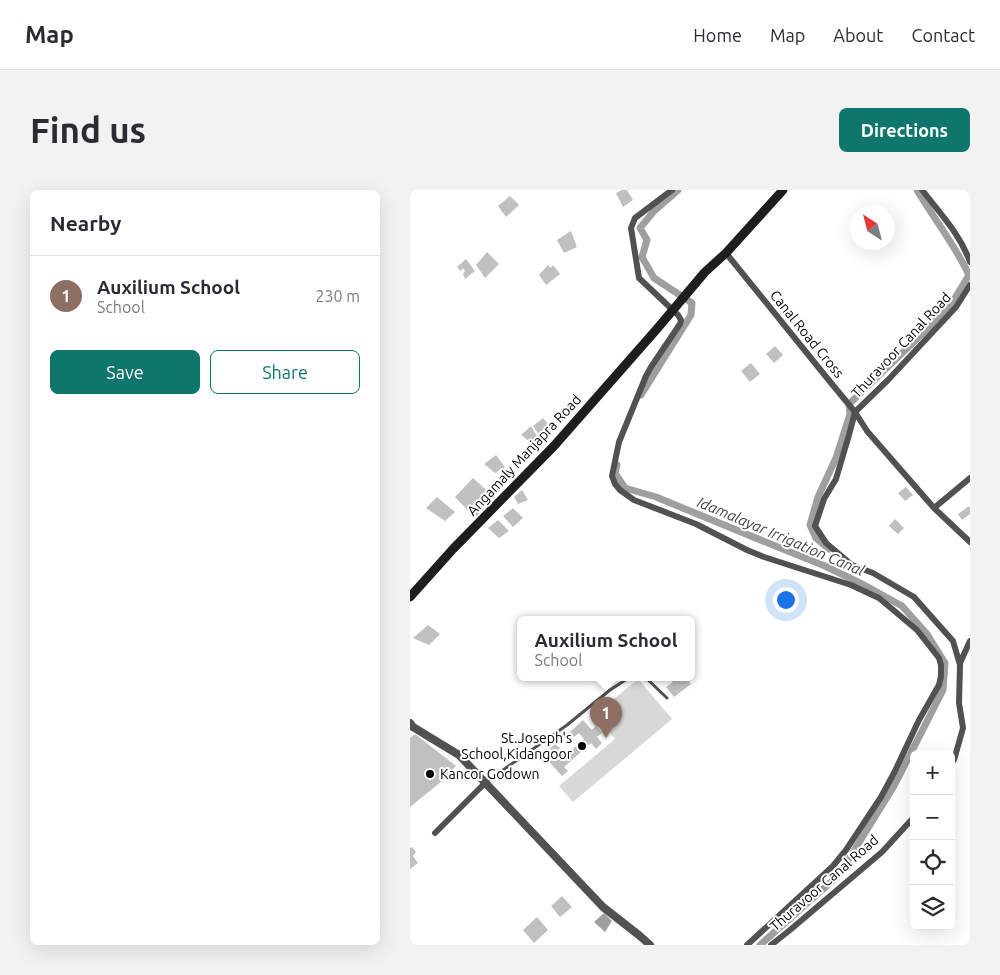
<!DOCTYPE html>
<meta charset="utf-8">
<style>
body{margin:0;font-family:Ubuntu,sans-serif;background:#f2f2f3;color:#2b2b33}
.controls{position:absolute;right:15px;bottom:15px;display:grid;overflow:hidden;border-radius:8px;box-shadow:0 5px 20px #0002}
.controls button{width:45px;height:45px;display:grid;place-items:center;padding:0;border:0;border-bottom:1px solid #e1e1e2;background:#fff;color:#2b2b33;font:25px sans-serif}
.compass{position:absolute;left:440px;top:15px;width:45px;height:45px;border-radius:50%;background:#fff;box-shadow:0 5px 20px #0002;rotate:324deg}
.you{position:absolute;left:375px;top:409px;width:18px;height:18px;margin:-12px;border:4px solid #fff;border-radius:50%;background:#1a73e8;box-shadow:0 0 0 8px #1a73e833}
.badge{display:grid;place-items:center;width:32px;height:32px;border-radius:50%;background:#0f766e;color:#fff;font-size:16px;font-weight:700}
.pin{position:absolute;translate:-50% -41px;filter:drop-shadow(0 1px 2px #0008)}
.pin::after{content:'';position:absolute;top:26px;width:18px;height:15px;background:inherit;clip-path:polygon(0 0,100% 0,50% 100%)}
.popup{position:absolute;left:107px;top:426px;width:178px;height:65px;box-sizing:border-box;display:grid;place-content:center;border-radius:8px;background:#fff;filter:drop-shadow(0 1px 4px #0005);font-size:16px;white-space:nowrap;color:#7c7c81}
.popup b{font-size:19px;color:#2b2b33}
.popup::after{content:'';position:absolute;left:50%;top:100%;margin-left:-10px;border:10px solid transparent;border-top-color:#fff}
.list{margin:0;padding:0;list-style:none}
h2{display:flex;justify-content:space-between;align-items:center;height:65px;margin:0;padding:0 20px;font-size:21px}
h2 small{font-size:16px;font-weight:400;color:#7c7c81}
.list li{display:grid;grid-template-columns:32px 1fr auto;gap:15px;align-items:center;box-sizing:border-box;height:80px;padding:0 20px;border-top:1px solid #e1e1e2}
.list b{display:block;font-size:19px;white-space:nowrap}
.list p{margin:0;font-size:16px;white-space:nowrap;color:#7c7c81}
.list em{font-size:16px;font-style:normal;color:#7c7c81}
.actions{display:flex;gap:10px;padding:15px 20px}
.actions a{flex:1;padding:11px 0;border:1px solid #0f766e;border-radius:8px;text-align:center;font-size:18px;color:#0f766e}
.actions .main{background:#0f766e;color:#fff}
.icon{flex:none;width:28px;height:28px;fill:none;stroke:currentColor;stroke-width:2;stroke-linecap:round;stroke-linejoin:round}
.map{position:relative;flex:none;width:560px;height:755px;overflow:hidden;border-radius:8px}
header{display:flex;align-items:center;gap:30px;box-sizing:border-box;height:70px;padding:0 25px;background:#fff;border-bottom:1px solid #e1e1e2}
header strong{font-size:24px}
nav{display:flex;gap:28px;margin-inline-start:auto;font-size:18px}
.intro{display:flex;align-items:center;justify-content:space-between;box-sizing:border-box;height:120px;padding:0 30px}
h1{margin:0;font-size:35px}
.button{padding:12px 22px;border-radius:8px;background:#0f766e;color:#fff;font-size:18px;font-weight:700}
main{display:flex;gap:30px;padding:0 30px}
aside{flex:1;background:#fff;border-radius:8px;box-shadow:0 5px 20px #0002}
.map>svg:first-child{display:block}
.green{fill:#d8d8d8}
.water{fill:#9f9f9f}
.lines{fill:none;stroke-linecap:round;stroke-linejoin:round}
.canal{stroke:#9f9f9f;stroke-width:7}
.building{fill:#c0c0c0}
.service{stroke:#515151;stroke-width:3}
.minor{stroke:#515151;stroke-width:6}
.tertiary{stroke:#515151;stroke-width:8}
.secondary{stroke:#1e1e1e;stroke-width:9}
.poi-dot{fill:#000;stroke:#fff;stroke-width:2}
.labels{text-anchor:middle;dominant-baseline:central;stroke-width:4;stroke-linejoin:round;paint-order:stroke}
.street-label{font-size:14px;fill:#000;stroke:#fff}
.poi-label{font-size:14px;fill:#000;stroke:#fff;text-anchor:end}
.water-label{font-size:15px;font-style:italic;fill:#404040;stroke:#fff}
</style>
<header>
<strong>Map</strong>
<nav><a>Home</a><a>Map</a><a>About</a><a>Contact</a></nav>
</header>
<div class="intro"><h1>Find us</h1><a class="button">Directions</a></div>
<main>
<aside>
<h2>Nearby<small></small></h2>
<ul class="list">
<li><span class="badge" style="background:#8d6e63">1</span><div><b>Auxilium School</b><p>School</p></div><em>230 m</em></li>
</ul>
<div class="actions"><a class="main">Save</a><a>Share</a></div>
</aside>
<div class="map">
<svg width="560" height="755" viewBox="0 0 560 755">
<rect width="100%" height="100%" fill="#fff"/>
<path class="green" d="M228,489L262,529L163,612L149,596L205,549L185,525Z"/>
<path class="water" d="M194,723L202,731L195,742L184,732Z"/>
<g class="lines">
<path class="canal" d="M231,205L281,125L282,113L244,88L232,67L237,50L230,38L244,21L268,0
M207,275L205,283L215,298L246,307L358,353L415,376L454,395L492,416L517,444L535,473L533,500L484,596L429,685L350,755
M419,359L406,348L400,335L408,307L426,268L440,224L439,214L539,118L559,85C545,55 524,29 507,0"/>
</g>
<path class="building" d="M212,0H217L223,10L213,17L206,3Z
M100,6L109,15L96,27L88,16Z
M161,41L167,57L154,63L147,50Z
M77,62L89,74L75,88L66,75Z
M56,69L65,81L55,89L53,84L55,81L53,78L51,81L47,77Z
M138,75L141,78L143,75L150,84L136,95L129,85Z
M365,156L373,165L364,173L356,164Z
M341,173L350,184L340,192L331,181Z
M133,228L142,239L130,246L123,236Z
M121,236L127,246L120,252L111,245Z
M86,265L95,277L85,283L74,274Z
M63,288L84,307L65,328L45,307Z
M496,297L503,305L495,311L488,303Z
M112,300L118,310L108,314L104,307Z
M27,307L45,322L35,331L16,318Z
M559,316L560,318V324L552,330L548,324Z
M103,318L113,328L103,337L93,326Z
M485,329L494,338L488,344L479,336Z
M88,330L99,341L89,348L78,338Z
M18,435L30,444L19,455L3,448Z
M258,487H276L281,494L264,507L256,497L263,492Z
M173,530L182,540L186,536L192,543L187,547L192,553L186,559L181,553L154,577L158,581L152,586L133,565L145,554L150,558L144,563L150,570L174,549L169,543L164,547L160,542Z
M5,544L46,576L32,591L0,617V548Z
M2,657L6,662L3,666L8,673L0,679V658Z
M152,706L162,717L150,727L141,716Z
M127,727L138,740L124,753L113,740Z"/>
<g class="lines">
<path class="service" d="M235,487L257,508
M76,592L157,535L200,500L220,487"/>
<path class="minor" d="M262,0L225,28L221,38L229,88L268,125L271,130L270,134L241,177L236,186L209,252L202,286L205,294L210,300L224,310L286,334L337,360L354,367L441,395L469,408L507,440L529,468L531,475V486L529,495L509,530L484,583L471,607L436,660L423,676L337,755
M512,0C530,23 550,44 560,72
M316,63L417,188L445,222L457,241L524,318L560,352
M524,318L560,288
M550,473L560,451
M541,573L544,570L553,538L549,513L550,475L543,451L504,407L463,383L442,375L416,353L405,336L414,309L426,289L439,245L445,222L478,190L546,117L560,95
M25,643L75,593
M361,755L380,740L472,662L504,627"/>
<path class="tertiary" d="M0,533L3,537L49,565L193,717L230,746L240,755"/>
<path class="secondary" d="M0,407L43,359L144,256L246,140L295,82L316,63L373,0"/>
</g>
<g class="poi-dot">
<circle cx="172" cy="556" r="5"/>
<circle cx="20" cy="584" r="5"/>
</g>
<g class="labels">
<g class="street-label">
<text transform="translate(397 144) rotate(51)">Canal Road Cross</text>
<text transform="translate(491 155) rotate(-47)">Thuravoor Canal Road</text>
<text transform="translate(114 265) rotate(-47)">Angamaly Manjapra Road</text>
<text transform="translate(414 693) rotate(-41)">Thuravoor Canal Road</text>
</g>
<g class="poi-label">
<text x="162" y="548">St.Joseph's<tspan x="162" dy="16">School,Kidangoor</tspan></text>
<text x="30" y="584" text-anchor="start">Kancor Godown</text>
</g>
<g class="water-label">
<text transform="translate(371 346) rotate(23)">Idamalayar Irrigation Canal</text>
</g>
</g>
</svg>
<div class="controls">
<button>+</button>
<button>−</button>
<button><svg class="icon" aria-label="locate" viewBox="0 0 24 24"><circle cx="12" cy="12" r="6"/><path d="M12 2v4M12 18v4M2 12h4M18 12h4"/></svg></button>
<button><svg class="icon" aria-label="layers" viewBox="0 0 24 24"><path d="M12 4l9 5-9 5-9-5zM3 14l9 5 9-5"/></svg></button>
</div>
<svg class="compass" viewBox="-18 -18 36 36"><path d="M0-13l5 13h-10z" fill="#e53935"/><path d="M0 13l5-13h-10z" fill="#7c7c81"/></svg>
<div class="you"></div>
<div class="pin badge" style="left:196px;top:548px;background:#8d6e63">1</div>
<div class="popup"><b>Auxilium School</b>School</div>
</div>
</main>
